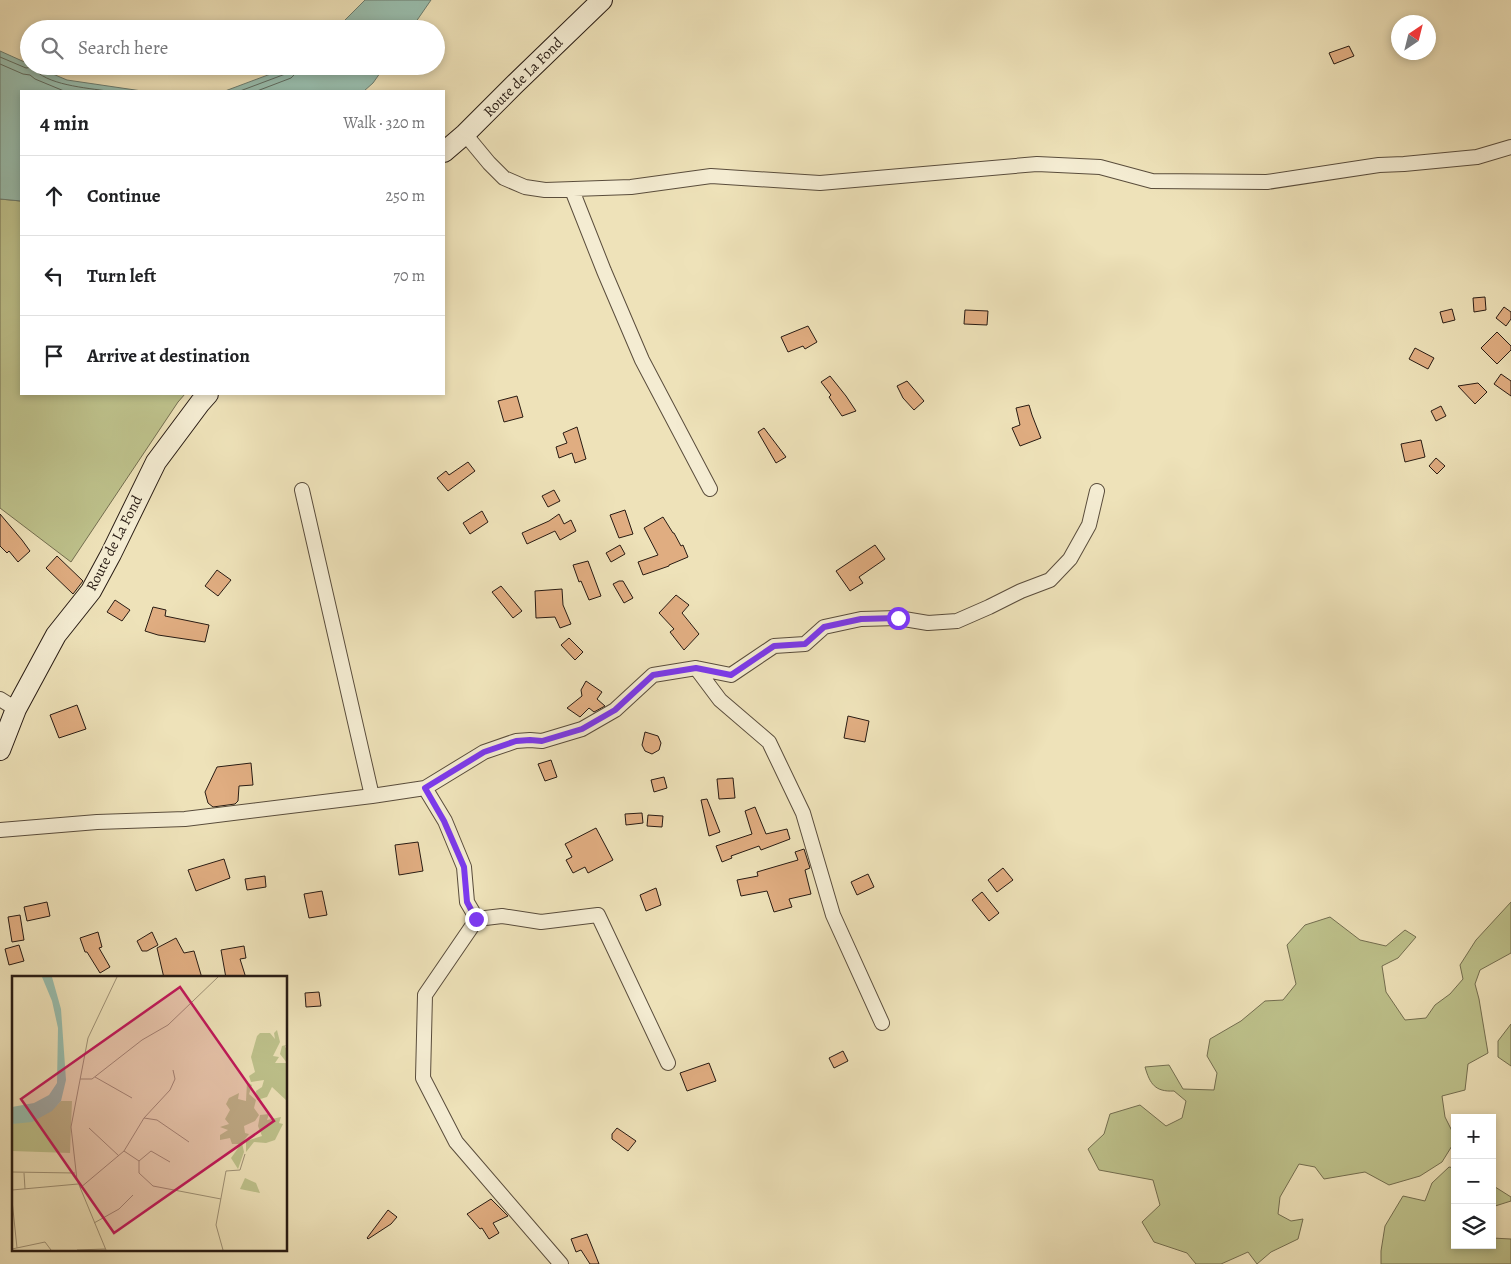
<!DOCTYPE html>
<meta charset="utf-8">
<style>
body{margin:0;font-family:Alegreya,serif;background:#f2f2f2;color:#202124}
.controls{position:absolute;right:15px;bottom:15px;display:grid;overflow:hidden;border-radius:0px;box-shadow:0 2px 8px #0003}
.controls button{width:45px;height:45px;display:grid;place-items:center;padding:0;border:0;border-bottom:1px solid #e0e0e0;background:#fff;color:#202124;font:25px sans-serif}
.compass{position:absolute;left:1391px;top:15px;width:45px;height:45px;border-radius:50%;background:#fff;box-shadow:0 2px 8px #0003;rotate:35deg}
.stop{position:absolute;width:15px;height:15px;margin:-11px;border:4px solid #7c3aed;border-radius:50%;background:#fff}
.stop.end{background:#7c3aed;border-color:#fff;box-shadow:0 1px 5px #0008}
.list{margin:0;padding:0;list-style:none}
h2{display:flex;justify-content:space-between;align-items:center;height:65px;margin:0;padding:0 20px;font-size:21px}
h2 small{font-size:16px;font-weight:400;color:#757577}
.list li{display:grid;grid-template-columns:32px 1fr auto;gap:15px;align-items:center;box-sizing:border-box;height:80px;padding:0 20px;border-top:1px solid #e0e0e0}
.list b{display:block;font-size:19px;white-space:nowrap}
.list em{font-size:16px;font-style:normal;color:#757577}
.icon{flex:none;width:28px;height:28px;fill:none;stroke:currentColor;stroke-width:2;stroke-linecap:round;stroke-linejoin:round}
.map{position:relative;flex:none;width:1511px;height:1264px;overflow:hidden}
.search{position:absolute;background:#fff;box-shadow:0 2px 8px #0003;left:20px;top:20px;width:425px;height:55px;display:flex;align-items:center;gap:12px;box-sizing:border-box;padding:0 18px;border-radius:28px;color:#757577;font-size:19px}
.panel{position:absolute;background:#fff;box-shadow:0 2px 8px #0003;left:20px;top:90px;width:425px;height:305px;border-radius:0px}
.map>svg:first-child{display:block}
.green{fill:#bec28c;stroke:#736e50}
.water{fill:#99beae;stroke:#6c7d70}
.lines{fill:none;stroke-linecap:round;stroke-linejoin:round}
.shore{stroke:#606c60;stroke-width:1}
.building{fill:#e0ad81;stroke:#281b13}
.street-casing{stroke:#5a4d3c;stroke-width:16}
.secondary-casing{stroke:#281b13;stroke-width:22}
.street{stroke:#f4ecd2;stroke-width:14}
.secondary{stroke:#f4ecd2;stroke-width:20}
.route{stroke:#7c3aed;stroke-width:6}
.labels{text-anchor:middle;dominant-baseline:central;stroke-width:4;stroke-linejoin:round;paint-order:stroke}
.street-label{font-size:15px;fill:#281b13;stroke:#f4ecd2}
.inset-road{fill:none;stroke:#9f9277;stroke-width:1}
.view{fill:#c2185b;fill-opacity:0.15;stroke:#c2185b;stroke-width:2.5}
.inset-edge{fill:none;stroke:#281b13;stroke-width:2.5}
</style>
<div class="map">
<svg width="1511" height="1264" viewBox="0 0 1511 1264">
<rect width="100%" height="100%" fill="#eee2b9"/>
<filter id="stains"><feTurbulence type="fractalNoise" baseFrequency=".004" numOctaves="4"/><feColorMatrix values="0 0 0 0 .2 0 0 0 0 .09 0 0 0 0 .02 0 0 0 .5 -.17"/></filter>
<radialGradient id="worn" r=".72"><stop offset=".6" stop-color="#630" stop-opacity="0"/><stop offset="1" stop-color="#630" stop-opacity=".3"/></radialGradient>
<path class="green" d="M0,199L21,201V394H185L178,402L71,562L0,508Z
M1511,902V953L1480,970L1475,984L1479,999L1488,1053L1468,1064L1465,1090L1442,1096L1445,1117L1455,1137V1141L1442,1162L1420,1176L1389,1185L1365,1172L1324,1179L1315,1167L1299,1164L1280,1197L1278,1214L1291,1221L1303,1219L1298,1239L1271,1252L1257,1264L1248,1252L1221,1264H1196L1187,1253L1154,1242L1142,1222L1160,1205L1153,1180L1099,1170L1088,1149L1104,1134L1110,1114L1140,1105L1166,1126L1182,1118L1186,1101L1174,1091C1155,1092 1150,1084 1145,1067L1169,1065L1183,1089L1214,1090L1217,1073L1207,1056L1210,1039L1241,1021L1265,1001L1283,1000L1296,984L1287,945L1305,925L1330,917L1360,940L1386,946L1405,930L1416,937L1398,958L1382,966L1386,992L1405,1020L1426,1018L1435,1005L1450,994L1463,979L1460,965L1476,940Z
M1511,1024V1066L1498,1057V1041Z
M1449,1167L1455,1168V1245H1492V1238L1511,1239V1264H1381V1251L1385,1226L1403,1196L1425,1201L1432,1183Z
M1492,1185L1511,1197V1201L1492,1207Z"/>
<path class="water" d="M365,0H431L411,29H336Z
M0,51L29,64V66H34L67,80L142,91H21V201L0,199Z
M292,66H385L373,83L364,91H225Z"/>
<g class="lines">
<path class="shore" d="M0,57L26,68L33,67C44,85 88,88 107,91
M0,64L23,74L30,75L35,79L64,91
M240,91L288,73L291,70V66
M257,91L291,78L296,73L298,66"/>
</g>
<path class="building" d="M1349,46L1354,56L1334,64L1329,53Z
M1485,297L1486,310L1474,312L1473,298Z
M1504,307L1511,312V319L1506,326L1496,318Z
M1452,309L1455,320L1443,323L1440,312Z
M965,310L988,311L987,325L964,324Z
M808,326L817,342L805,349L803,346L788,352L781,337Z
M1497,332L1511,346V350L1497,364L1481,348Z
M1415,348L1434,358L1428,369L1409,359Z
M1501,374L1511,381V396L1494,384Z
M830,376L846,396L856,411L842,416L829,397L831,395L821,382Z
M907,381L924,401L914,410L903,398L897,386Z
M1478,383L1487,392L1475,404L1458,386Z
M517,396L523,417L504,422L498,401Z
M1029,405L1032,415L1041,438L1020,446L1012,428L1020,425L1016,408Z
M1441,406L1446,416L1436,421L1431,411Z
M577,427L586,459L575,463L572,453L559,458L556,447L567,443L563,433Z
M764,428L786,457L776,463L758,432Z
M1421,440L1425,457L1405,462L1401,444Z
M1436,458L1445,466L1437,474L1429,466Z
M468,462L475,471L448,491L437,478L446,471L449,475Z
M554,490L560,501L548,507L542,496Z
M625,510L633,534L619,538L610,515Z
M482,511L488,522L470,534L463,523Z
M0,514L22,540L30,551L18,562L9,551L7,553L0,546Z
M559,514L564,524L571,520L576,531L560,540L555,531L527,544L522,533L549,521Z
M663,517L673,533H674L681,546L683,545L688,557L669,565V566L643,575L638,562L658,555L644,528Z
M620,545L625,554L611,562L606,553Z
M875,545L885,559L859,577L863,583L850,591L836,571Z
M57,556L83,581L73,594L46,568Z
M588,561L601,596L589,600L581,581L579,582L573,565Z
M217,570L231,580L218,596L205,586Z
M619,581H623L633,598L624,603L613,584Z
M501,586L522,611L513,618L492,592Z
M562,589L563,605L571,624L560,628L555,617L536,618L535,591Z
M676,595L689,605L682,613L699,634L684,650L670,632L674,629L659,613Z
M115,600L130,610L122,621L107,612Z
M153,607L166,610L165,616L209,625L205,642L158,635L145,631Z
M569,638L583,652L575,660L561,645Z
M586,681L602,692L597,699L605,706L594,712L589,708L580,717L567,708L582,696L581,690Z
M77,705L86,729L59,738L50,715Z
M848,716L869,721L865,742L844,738Z
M645,732L658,736L661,743L659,750L652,754L645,751L642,745Z
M551,760L557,777L545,781L538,764Z
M251,763L253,785L239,786L238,801L235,804L213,807L208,803L205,792L217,767Z
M664,777L667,788L654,792L651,780Z
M733,778L735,798L719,799L717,779Z
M707,799L720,832L709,836L701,800Z
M755,807L766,834L787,829L790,839L761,850L759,846L731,856L732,858L722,862L716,846L752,834L745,811Z
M642,813L643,823L626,825L625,814Z
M648,815L663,816L662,827L647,826Z
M596,828L613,860L588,873L585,867L573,873L566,860L572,857L565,844Z
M418,842L423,871L399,875L395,845Z
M804,849L810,868L805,870L811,894L789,899L792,907L774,912L767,891L741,896L737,880L758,876L757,872L798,860L795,852Z
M224,859L230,878L196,891L188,870Z
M1003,868L1013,880L997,892L988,880Z
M868,874L874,887L857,895L851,882Z
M265,876L266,887L247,890L245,879Z
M656,888L661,905L646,911L640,895Z
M322,891L327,915L309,918L304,894Z
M982,892L999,913L989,921L972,900Z
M47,902L50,916L27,921L24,907Z
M20,915L24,940L12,942L8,917Z
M98,932L102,947L99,948L110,967L100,973L87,952H85L80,938Z
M152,932L158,945L147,951H142L137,941Z
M176,938L184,953L194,951L202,978H164L157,948Z
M19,945L24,961L9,965L5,949Z
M244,946L246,958L240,959L246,978H226L221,950Z
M319,992L321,1006L306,1007L305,993Z
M843,1051L848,1061L834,1068L829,1058Z
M709,1063L716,1081L687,1091L680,1073Z
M617,1128L636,1141L628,1151L612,1139V1134Z
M491,1199L508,1216L493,1223L499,1233L489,1239L482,1228L480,1229L467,1214Z
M388,1210L397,1217L391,1224L368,1239L367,1238Z
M587,1234L599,1264H590L581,1250L576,1252L571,1239Z"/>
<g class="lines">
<defs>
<path id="street" d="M465,134L489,163L504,178L525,187L545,190L631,187L711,176L820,183L1037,164L1100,167L1152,181L1267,182L1379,165L1404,164L1477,157L1511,147
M572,190L604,271L642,360L710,489
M302,490L372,796
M696,668L731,675L774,646L805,644L824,627L861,619L898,618L928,623L957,621L989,607L1021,591L1050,580L1070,559L1089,525L1097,491
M0,699L16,709
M425,788L445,821L464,867L467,902L477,919L425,995L423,1078L456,1142L561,1264
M0,830L97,822L185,819L372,796L425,788L484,752L516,741L530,740L542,741L582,729L615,710L653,675L696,668L720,700L769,742L803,813L833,915L882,1023
M477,919L502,916L541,922L598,915L668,1063"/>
<path id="secondary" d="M444,152L465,134L514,85L602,0
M0,750L16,709L56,635L91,591L111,554L156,462L200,403L208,394"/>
</defs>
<use href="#street" class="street-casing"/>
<use href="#secondary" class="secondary-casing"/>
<use href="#street" class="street"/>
<use href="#secondary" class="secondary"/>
</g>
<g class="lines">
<path class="route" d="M476,919L467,902L464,867L444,821L425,788L484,752L516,741L530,740L542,741L582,729L615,710L653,675L696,668L731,675L774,646L805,644L824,627L861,619L898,618"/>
</g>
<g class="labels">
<g class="street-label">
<text transform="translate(523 77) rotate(-45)">Route de La Fond</text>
<text transform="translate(114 543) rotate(-63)">Route de La Fond</text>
</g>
</g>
<g transform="translate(12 976)">
<rect width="275" height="275" fill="#eee2b9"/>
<path d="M265,54L268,66L261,80L267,81L263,87H275L268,78L270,70L274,69L273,71L275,73V125L260,111L255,121L245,124L244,115L250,111L252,104L239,106L237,100L243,96L239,81L245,60L248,57H258L263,63L262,57ZM235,106L240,109L237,118L244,124L242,132L247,139L243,145L232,150L233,157L237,158L230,167L232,176L226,193L219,182L229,168H220L218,162L208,164V159L216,154L208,151L217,148L213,143L218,134L214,128L217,122L227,117L226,123L234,125ZM49,125H60L58,177L0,175V148L39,135ZM257,138L255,144L269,141L267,147L271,148L263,164L254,167L242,166L234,176V165L250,160L246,150L248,139ZM233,202L244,207L248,217L228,213Z" fill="#bec28c"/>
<path d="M30,1H40L49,33L54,104L49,125L40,135L20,146L0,148V131L22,127L37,119L45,107L46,52L40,25Z" fill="#99beae"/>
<path class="inset-road" d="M83,101L120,122M68,103H80L130,64L156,49L206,1M132,142L158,114L163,103L161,94M77,152L107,180M112,175L127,185V197L141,210L209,223M127,185L139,175L158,186M0,196L63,197M12,197L13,213M68,212L112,175L132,142L145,144L177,166M0,214L66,208M0,224L5,272M82,247L107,233L121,219M0,273L33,266L39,274M65,274L93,273M94,274L65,204L59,151L76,62L105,1M211,274L204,249L214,195L228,194L233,178"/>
<path class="view" d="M168,11L262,145L102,257L9,123Z"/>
<rect width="275" height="275" class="inset-edge"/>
</g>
<rect width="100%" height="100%" filter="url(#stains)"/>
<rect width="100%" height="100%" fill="url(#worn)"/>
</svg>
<div class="controls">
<button>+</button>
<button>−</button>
<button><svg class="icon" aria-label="layers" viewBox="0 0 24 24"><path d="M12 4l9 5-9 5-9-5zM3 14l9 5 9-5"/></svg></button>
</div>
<svg class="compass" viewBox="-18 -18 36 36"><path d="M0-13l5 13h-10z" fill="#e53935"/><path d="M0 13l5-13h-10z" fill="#757577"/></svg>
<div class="stop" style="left:898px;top:618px"></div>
<div class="stop end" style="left:476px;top:919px"></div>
<div class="search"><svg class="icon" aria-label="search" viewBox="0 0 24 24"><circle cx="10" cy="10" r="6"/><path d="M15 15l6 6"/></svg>Search here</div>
<section class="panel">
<h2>4 min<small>Walk · 320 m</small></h2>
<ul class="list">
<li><svg class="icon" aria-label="ahead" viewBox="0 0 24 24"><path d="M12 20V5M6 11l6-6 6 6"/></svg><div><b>Continue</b></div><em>250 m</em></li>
<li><svg class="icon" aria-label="left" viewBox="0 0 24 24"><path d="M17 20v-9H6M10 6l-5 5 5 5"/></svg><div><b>Turn left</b></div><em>70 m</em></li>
<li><svg class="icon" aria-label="arrive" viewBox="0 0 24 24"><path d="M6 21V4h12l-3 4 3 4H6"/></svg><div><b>Arrive at destination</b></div></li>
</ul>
</section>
</div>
